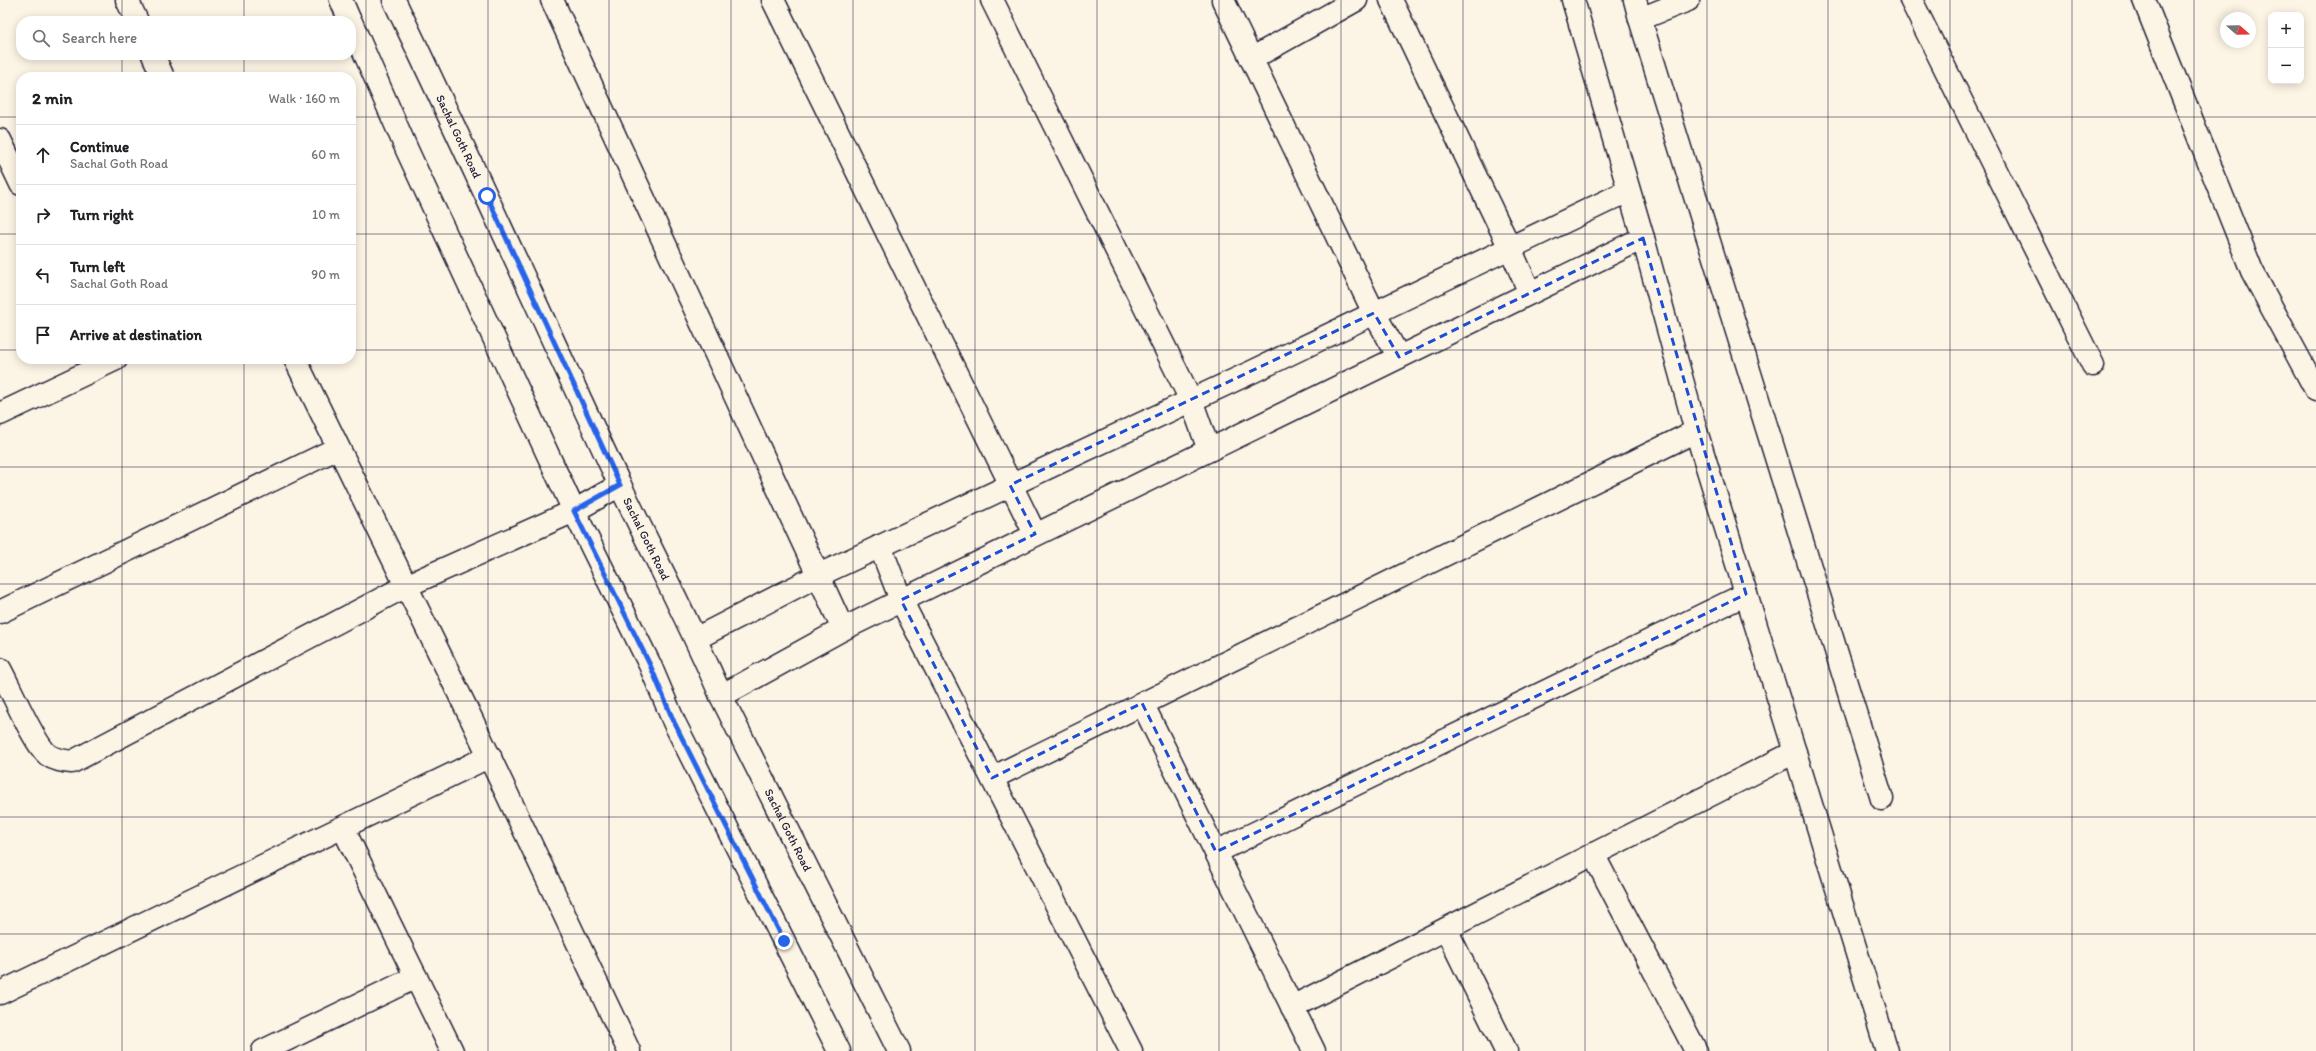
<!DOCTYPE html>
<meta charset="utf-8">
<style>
body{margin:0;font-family:Itim,sans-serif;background:#f6f6f6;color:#202124}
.controls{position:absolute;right:12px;top:12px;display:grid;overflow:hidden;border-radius:8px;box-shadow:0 2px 10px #0003}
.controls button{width:36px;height:36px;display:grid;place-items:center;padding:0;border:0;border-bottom:1px solid #e0e0e0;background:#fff;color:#202124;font:20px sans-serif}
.compass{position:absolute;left:2220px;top:12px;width:36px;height:36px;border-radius:50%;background:#fff;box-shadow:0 2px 10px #0003;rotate:110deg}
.stop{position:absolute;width:12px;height:12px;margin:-9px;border:3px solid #2563eb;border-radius:50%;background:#fff}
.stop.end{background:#2563eb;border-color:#fff;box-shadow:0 1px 4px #0008}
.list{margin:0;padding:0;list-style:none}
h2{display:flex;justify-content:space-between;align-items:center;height:52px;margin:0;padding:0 16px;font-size:17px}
h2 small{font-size:13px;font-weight:400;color:#757577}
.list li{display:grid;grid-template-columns:26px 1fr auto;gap:12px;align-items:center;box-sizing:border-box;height:60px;padding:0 16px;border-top:1px solid #e0e0e0}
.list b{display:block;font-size:15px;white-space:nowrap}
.list p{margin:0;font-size:13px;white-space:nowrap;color:#757577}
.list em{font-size:13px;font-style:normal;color:#757577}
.icon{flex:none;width:22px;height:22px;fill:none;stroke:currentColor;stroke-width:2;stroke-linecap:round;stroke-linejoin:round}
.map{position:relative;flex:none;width:2316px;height:1051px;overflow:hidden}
.search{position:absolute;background:#fff;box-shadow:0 2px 10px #0003;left:16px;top:16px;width:340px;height:44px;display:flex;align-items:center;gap:10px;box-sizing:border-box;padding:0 14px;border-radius:16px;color:#757577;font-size:15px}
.panel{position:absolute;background:#fff;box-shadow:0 2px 10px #0003;left:16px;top:72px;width:340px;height:292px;border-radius:16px}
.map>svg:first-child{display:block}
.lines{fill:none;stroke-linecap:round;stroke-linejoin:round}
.minor-casing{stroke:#22223b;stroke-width:25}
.minor{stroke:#fcf5e5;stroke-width:22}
.route{stroke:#2563eb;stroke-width:5}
.marked{fill:none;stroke:#1d4ed8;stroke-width:3;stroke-dasharray:8 5;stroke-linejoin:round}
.grid{fill:none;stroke:#22223b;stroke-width:1;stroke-opacity:0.55}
.labels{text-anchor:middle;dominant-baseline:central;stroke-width:3;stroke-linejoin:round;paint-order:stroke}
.street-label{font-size:12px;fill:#22223b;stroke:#fcf5e5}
</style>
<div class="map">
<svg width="2316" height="1051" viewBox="0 0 2316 1051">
<rect width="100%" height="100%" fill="#fcf5e5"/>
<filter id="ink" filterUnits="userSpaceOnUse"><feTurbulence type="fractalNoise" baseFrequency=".025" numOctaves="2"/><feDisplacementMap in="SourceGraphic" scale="8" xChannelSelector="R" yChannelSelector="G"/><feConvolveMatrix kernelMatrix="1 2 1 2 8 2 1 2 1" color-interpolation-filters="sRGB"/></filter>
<g filter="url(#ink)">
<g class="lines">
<defs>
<g id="minor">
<path d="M127,0L137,21"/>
<path d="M341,0L350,21"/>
<path id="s1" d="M394,0C471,160 544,322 619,483C653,554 690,623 721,696L899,1051"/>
<path d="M552,0L843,629"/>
<path d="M773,0L1035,534"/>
<path d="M992,0L1191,400L1209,450"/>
<path d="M1223,0L1374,313L1399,357"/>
<path d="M1391,0L1510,248L1530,293"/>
<path d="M1573,0L1643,238L1696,431L1887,1051"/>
<path d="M1635,0L1640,19L1688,0"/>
<path d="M1911,0L2093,365"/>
<path d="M2144,0L2252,271L2316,390"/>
<path d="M1640,19L1882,799"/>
<path d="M351,22L407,150L574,511L650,665L674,722L839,1051"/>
<path d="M153,55L163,77"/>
<path d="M1251,59L1356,0"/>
<path d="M0,140L21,184"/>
<path d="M295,359L471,718L629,1051"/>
<path d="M0,414L116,359"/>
<path d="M880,546L901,600L1131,1051"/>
<path d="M0,612L338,448"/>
<path d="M697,638L819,575L1256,370L1628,191"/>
<path d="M0,669C10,687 34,744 48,755C55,760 63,761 72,762L406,586L574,511L620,485"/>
<path d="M721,696L843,629L1643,238"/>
<path d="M1142,703L1314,1051"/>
<path d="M992,778L1696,431"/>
<path d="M343,828L452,1051"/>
<path d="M1216,852L1746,594"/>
<path d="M1593,854L1696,1051"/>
<path d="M1446,929L1506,1051"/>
<path d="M0,993L490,756"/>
<path d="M1292,1007L1795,752"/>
<path d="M263,1051L416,977"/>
</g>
</defs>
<use href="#minor" class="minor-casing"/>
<use href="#minor" class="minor"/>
</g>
</g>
<g class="lines" filter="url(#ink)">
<path class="route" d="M487,196L620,485L574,511L650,665L674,722L784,941"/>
</g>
<path class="marked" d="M1643,238L1746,594L1216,852L1142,703L992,778L901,600L1035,534L1010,485L1374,313L1399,357Z"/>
<path class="grid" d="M122,0V21M244,0V21M366,0V1051M488,0V1051M609,0V1051M731,0V1051M853,0V1051M975,0V1051M1097,0V1051M1219,0V1051M1341,0V1051M1463,0V1051M1585,0V1051M1707,0V1051M1828,0V1051M1950,0V1051M2072,0V1051M2194,0V1051M122,55V77M244,55V77M0,117H21M351,117H2316M0,234H21M351,234H2316M0,350H21M351,350H2316M122,359V1051M244,359V1051M0,467H2316M0,584H2316M0,701H2316M0,817H2316M0,934H2316"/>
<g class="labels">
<g class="street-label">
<text stroke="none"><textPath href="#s1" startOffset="151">Sachal Goth Road</textPath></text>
<text stroke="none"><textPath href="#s1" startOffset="595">Sachal Goth Road</textPath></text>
<text stroke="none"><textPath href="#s1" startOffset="919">Sachal Goth Road</textPath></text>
</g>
</g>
</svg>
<div class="controls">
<button>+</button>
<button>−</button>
</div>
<svg class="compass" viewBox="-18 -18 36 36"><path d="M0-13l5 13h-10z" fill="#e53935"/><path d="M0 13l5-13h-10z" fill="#757577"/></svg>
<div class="stop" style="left:487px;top:196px"></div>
<div class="stop end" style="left:784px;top:941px"></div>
<div class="search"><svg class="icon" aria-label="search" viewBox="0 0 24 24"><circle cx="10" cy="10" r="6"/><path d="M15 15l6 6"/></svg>Search here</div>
<section class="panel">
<h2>2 min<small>Walk · 160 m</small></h2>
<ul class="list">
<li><svg class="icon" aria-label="ahead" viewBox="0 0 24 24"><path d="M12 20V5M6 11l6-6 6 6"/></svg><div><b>Continue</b><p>Sachal Goth Road</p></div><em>60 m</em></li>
<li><svg class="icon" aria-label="right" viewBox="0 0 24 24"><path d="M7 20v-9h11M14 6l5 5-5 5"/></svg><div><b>Turn right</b></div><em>10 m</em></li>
<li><svg class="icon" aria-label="left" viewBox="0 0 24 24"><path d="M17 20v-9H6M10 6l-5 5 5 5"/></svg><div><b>Turn left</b><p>Sachal Goth Road</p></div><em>90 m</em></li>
<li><svg class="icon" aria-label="arrive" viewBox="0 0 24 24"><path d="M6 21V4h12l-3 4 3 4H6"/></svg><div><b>Arrive at destination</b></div></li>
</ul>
</section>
</div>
